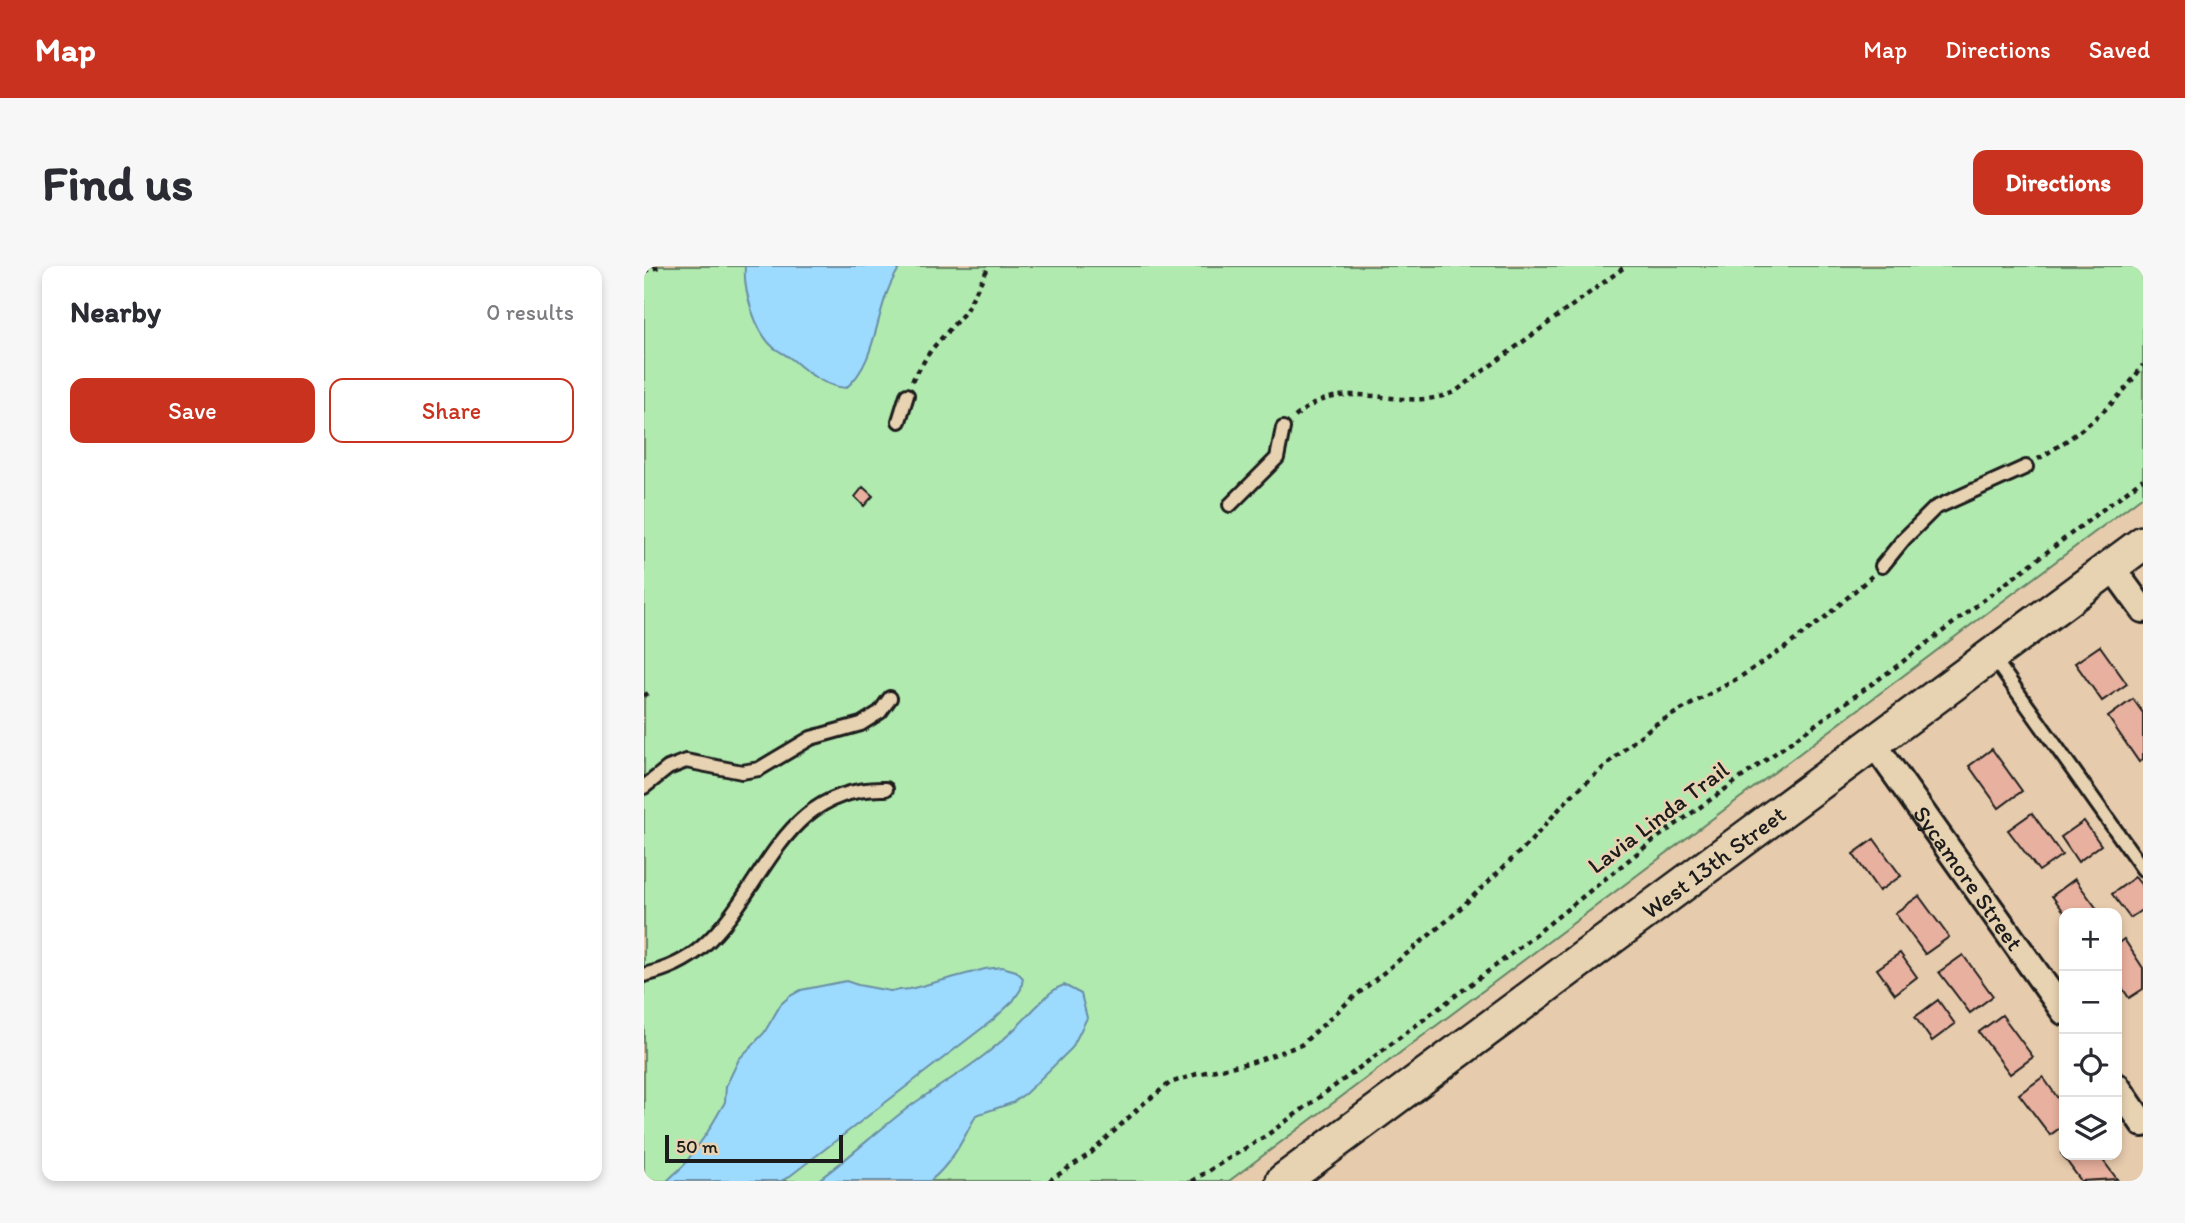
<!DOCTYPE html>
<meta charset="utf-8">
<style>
body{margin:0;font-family:Itim,sans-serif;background:#f7f7f7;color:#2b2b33}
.controls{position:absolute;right:21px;bottom:21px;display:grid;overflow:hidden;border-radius:14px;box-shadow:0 4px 10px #0003}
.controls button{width:63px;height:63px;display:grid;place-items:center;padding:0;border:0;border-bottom:2px solid #e1e1e2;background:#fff;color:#2b2b33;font:35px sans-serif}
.scale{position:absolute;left:21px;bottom:18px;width:178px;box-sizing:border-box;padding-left:7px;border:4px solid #1c1c1c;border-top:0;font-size:19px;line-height:24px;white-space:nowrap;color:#1c1c1c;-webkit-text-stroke:5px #e7d2b1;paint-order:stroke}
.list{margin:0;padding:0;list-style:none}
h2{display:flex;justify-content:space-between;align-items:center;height:91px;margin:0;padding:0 28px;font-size:30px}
h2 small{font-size:23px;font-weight:400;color:#7c7c81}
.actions{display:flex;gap:14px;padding:21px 28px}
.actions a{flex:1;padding:16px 0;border:2px solid #c8321e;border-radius:14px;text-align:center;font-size:24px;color:#c8321e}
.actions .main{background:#c8321e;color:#fff}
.icon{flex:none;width:38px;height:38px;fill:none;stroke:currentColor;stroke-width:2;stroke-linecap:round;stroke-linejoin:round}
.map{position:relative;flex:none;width:1499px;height:915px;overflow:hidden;border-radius:14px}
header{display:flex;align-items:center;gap:42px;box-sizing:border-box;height:98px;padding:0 35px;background:#c8321e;color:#fff}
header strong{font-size:33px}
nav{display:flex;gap:38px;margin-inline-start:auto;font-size:24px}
.intro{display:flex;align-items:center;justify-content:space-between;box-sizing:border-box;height:168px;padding:0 42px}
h1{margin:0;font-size:49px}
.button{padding:18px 32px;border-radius:14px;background:#c8321e;color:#fff;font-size:24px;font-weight:700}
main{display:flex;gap:42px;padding:0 42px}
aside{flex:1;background:#fff;border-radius:14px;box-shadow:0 4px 10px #0003}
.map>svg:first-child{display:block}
.green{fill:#b0eaaf;stroke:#668366;stroke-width:2}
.water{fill:#9cdafe;stroke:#698ea4;stroke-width:2}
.building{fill:#e8b09e;stroke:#1c1c1c;stroke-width:2}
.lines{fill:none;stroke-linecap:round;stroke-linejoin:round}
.service-casing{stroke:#1c1c1c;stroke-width:18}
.minor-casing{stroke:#1c1c1c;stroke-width:30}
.secondary-casing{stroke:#1c1c1c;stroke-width:38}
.path{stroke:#1c1c1c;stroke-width:4.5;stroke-dasharray:5 5;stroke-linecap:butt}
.service{stroke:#e7d2b1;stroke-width:12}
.minor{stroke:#e7d2b1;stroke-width:24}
.secondary{stroke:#e7d2b1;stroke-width:33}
.labels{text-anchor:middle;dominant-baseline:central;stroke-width:5;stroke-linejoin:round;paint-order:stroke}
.street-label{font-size:24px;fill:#1c1c1c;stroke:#e7d2b1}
</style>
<header>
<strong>Map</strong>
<nav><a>Map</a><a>Directions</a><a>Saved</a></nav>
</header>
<div class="intro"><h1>Find us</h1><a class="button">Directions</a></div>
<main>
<aside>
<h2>Nearby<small>0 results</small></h2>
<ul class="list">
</ul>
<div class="actions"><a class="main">Save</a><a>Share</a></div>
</aside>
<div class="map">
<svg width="1499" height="915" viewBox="0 0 1499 915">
<rect width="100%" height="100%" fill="#e7cbad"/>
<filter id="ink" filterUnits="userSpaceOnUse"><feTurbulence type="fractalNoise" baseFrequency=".0143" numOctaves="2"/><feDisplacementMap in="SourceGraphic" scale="14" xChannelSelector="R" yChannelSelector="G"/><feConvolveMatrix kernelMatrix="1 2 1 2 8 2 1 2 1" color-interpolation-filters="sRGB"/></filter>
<g filter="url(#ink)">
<path class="green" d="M0,0H1499V230L585,915H0Z"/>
<path class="water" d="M101,0H257C229,38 237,92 202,122C180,120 165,108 149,94C143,89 136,86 130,82C111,66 99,24 101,0Z
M358,701L372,705L379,712L377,723L369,735L350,753L146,910L137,915H23L40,899L63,867L81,836L82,820L95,793L120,767L137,738L146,730L157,724L202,715L214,719L246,725L266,723L341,703Z
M420,719L437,728L443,752L428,782L382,827L368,837L332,849C319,874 308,897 286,915H173C205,892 233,865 265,841C292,821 322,805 348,783C363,771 378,756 391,742C401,733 406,724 420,719Z"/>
<path class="building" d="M219,221L229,230L220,240L211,231Z
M1456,380L1483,418L1458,435L1431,397Z
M1489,433L1499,447V493L1495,496L1464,451Z
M1348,483L1378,525L1355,542L1325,500Z
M1388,547L1418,589L1395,605L1364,564Z
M1440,555L1457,579L1434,596L1417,571Z
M1230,573L1257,610L1235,625L1209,588Z
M1491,611L1499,621V643L1486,652L1468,628Z
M1431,613L1456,647H1421L1408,630Z
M1275,630L1305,671L1281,688L1251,647Z
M1480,673L1499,702V723L1485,732L1473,714V678Z
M1256,687L1273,711L1251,728L1233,703Z
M1319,689L1349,730L1326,747L1295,706Z
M1294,734L1311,758L1288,775L1271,751Z
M1358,749L1389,791L1366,808L1335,766Z
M1399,811L1420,841V859L1406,869L1375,828Z
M1420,884V889H1455L1473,913L1437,915L1417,887Z"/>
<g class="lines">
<defs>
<path id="service" d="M255,155L263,129
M586,239L633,192L639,162
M1238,300L1260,273L1291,242L1382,201
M1348,390L1499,603
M0,521L24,502L42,495L98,506L115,503L167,472L217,458L236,446L246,432
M0,709C21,704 41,696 58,681C122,625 136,520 242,523"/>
<g id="minor">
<path d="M1467,300L1499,344"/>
<path id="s1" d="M1230,478L1420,746"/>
<path d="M1473,820L1499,858"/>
</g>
<g id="secondary">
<path id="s2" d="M639,915L1499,277"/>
</g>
</defs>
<use href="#service" class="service-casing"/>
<use href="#minor" class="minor-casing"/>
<use href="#secondary" class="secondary-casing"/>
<path class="path" d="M0,5L18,0
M268,115L287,84L321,46L345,0
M651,151C704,104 757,151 812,125L982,0
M1394,193C1434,169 1473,139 1499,99
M0,430L8,424
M405,915L447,887L499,838L526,817L553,808L609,796L657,779L704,736L805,653L886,576L926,531L984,480L1010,459L1096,411L1142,381L1180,352L1228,310
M548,915L623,869L703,811L867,688L1006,577L1253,400L1499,213"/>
<use href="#service" class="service"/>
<use href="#minor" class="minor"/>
<use href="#secondary" class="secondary"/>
</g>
</g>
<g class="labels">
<g class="street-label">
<text transform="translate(1014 551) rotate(-37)">Lavia Linda Trail</text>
<text stroke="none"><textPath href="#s2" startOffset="536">West 13th Street</textPath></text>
<text stroke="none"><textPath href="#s1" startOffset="164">Sycamore Street</textPath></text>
</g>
</g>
</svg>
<div class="controls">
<button>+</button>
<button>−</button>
<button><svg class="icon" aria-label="locate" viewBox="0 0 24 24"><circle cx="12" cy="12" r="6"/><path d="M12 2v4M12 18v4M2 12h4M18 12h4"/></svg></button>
<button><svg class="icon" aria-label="layers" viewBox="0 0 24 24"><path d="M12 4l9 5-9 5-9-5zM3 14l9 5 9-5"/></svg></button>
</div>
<div class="scale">50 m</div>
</div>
</main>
